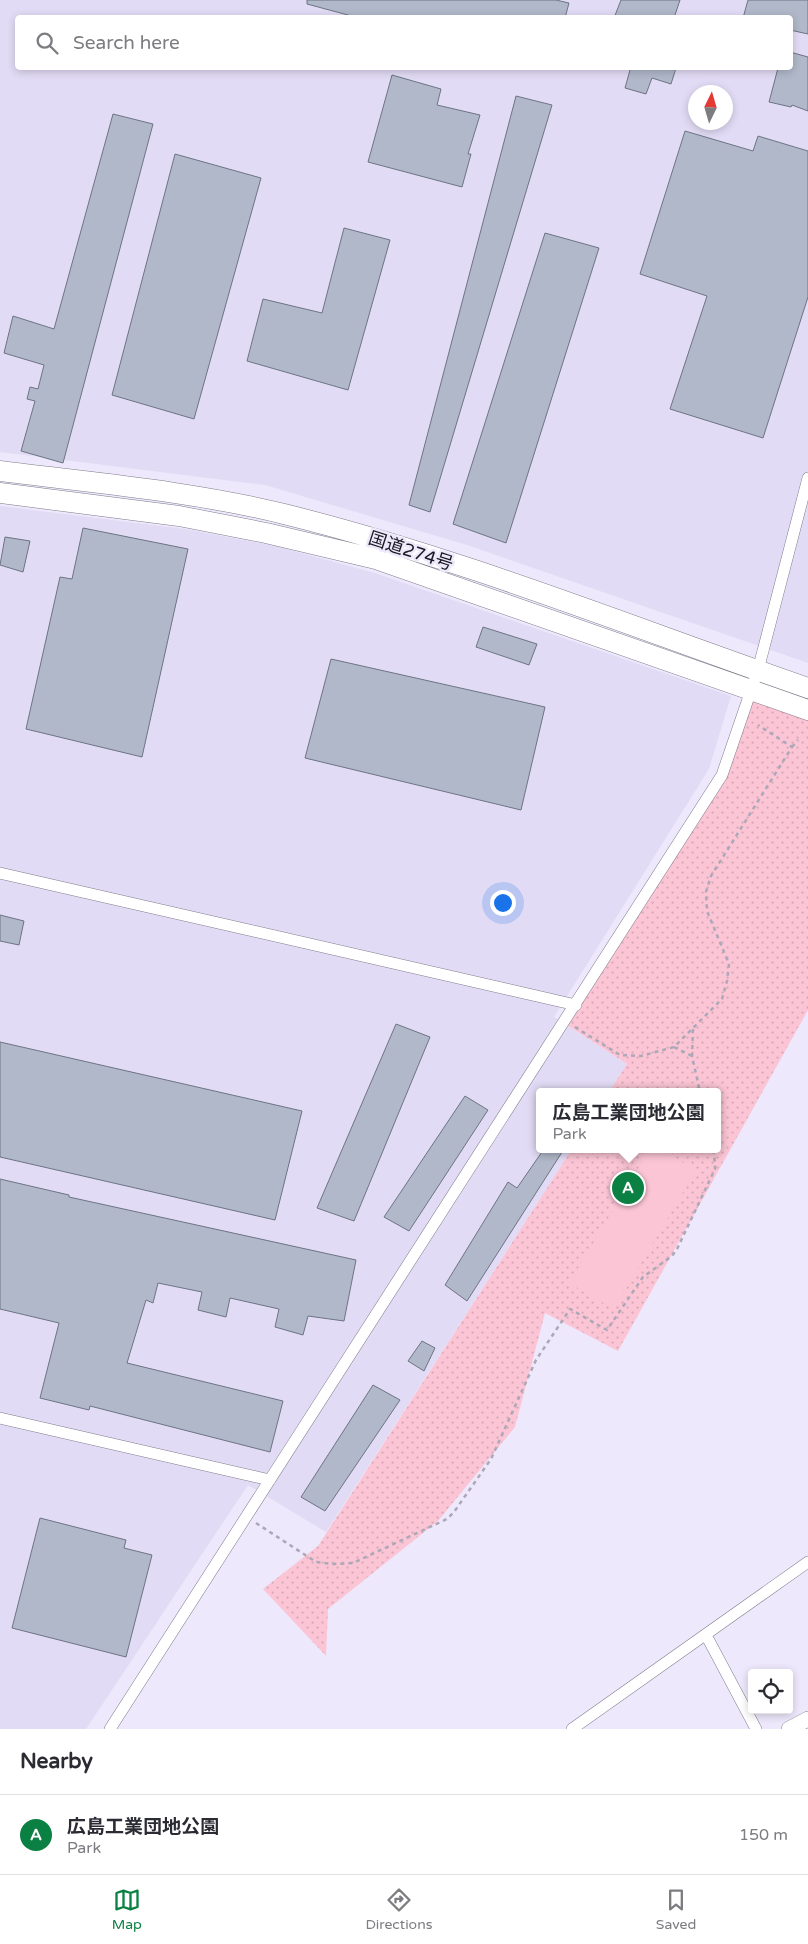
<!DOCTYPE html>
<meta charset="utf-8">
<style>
body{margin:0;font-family:"Varela Round","Noto Sans JP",sans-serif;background:#f2f2f3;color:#2b2b33}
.controls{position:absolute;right:15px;bottom:15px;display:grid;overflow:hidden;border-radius:5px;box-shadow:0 2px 8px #0003}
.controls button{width:45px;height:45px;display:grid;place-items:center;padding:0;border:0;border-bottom:1px solid #e1e1e2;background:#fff;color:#2b2b33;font:25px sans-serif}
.compass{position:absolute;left:688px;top:85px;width:45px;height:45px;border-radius:50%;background:#fff;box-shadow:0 2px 8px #0003;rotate:5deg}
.you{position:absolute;left:502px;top:902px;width:18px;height:18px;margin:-12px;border:4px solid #fff;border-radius:50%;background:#1a73e8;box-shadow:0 0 0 8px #1a73e833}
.badge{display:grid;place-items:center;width:32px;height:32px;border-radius:50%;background:#0b8043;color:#fff;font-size:16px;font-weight:700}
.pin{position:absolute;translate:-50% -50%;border:2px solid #fff;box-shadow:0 1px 5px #0006}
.popup{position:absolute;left:536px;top:1088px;width:185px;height:65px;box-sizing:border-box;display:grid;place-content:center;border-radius:5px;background:#fff;filter:drop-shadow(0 1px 4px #0005);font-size:16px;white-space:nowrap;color:#7c7c81}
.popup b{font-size:19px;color:#2b2b33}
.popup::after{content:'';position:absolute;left:50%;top:100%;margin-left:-10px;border:10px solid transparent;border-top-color:#fff}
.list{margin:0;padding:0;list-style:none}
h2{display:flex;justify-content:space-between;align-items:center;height:65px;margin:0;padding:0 20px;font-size:21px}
h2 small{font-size:16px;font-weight:400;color:#7c7c81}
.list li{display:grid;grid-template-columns:32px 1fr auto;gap:15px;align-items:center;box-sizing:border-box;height:80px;padding:0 20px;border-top:1px solid #e1e1e2}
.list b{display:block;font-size:19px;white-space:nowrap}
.list p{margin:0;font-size:16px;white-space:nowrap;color:#7c7c81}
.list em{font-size:16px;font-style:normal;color:#7c7c81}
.icon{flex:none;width:28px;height:28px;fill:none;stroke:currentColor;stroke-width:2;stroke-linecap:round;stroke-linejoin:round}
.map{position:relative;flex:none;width:808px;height:1729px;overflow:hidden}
.search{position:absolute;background:#fff;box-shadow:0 2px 8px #0003;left:15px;right:15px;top:15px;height:55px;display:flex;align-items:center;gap:12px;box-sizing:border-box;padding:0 18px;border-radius:5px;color:#7c7c81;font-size:19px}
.sheet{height:145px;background:#fff}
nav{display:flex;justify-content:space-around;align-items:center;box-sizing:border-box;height:70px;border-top:1px solid #e1e1e2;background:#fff;font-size:14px;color:#7c7c81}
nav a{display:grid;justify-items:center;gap:2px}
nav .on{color:#0b8043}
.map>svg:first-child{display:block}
.built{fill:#e2dbf5;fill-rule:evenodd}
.park{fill:url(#park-dots)}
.garden{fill:#fbc5d5}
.building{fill:#b0b8c9;stroke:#6d7484}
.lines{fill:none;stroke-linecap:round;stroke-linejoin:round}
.minor-casing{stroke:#807c8c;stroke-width:12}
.tertiary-casing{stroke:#807c8c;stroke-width:16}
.trunk-casing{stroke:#807c8c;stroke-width:21}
.path{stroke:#aca8b7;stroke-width:2.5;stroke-dasharray:4 4;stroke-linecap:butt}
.minor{stroke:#fff;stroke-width:11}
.tertiary{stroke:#fff;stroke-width:15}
.trunk{stroke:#fff;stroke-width:20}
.labels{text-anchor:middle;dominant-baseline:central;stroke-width:5;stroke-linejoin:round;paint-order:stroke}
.street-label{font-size:18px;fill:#1b1920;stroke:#ede8fb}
</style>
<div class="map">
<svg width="808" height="1729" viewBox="0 0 808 1729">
<defs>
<pattern id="park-dots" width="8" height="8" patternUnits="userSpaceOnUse" patternTransform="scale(1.25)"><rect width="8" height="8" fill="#fbc5d5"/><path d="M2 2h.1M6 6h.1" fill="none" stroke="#d7a9b7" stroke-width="1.8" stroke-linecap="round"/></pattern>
</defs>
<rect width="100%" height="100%" fill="#ede8fb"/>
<path class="built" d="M0,0H808V663L467,545L265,485L0,452ZM18,18H790V68H18ZM696,92H726V122H696Z
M0,506L185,529L275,546L375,573L731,696L709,769L554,1017L627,1064L609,1092H539V1149H572L326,1532L248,1485L86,1729H0Z"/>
<path class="park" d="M752,690L808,710V1010L618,1351L545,1313L515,1427L438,1521L328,1609L326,1656L263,1589L318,1546L572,1149H717V1092H609L627,1064L564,1023L722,775Z"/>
<path class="garden" d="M650,1149H659L696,1170L614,1309L569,1283Z"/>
<path class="building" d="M307,0H556L569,3L565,18H359L307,4Z
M621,0H680L674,18H614Z
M748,0H808V34L790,30V18H743Z
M790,52L808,57V111L792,105L791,107L769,102L778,68H790Z
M628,68H676L671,84L652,78L646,94L625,88L630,70Z
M392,75L441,89L437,105L480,115L468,154H471L462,187L368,162Z
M516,96L552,105L430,512L409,505Z
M113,114L153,124L63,463L21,451L35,401L27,399L30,387L38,389L44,365L4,353L13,316L54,329Z
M685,131L753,151L758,136L808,151V297L763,438L670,409L707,296L640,274Z
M175,154L261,178L194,419L112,395Z
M344,228L390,240L348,390L247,361L263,299L322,313Z
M545,233L599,248L506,543L453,524Z
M83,528L188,549L142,757L26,729L60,577L72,579Z
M5,537L30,541L23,572L0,565Z
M483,627L537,644L529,665L476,647Z
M331,659L545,707L521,810L305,758Z
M0,915L24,921L19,945L0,941Z
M396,1024L430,1037L354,1221L317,1208Z
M0,1042L302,1111L275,1220L0,1157Z
M465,1096L488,1110L409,1231L384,1217Z
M544,1149H564L467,1301L445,1285L508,1182L517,1188Z
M0,1179L69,1195V1197L356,1260L344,1321L308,1316L303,1335L275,1327L279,1309L230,1298L226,1317L198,1310L202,1292L158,1283L153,1303L146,1300L127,1363L283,1401L270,1452L90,1406L89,1410L40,1398L59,1323L0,1309Z
M422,1341L435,1348L424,1371L408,1361Z
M373,1385L400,1400L325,1511L301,1497Z
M40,1518L126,1540L124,1548L152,1555L126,1657L12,1628Z"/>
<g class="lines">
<defs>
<path id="minor" d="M0,873L576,1005
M0,1418L270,1480
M706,1635L756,1729
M110,1729L722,775L758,670L808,478
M572,1729L808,1562"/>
<path id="tertiary" d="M789,1729L808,1719"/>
<path id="trunk" d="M0,471C94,483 191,491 284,514C462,558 634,628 808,688
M0,493L179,516L266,533L376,559L808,710"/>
</defs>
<use href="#minor" class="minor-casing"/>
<use href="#tertiary" class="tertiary-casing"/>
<use href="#trunk" class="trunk-casing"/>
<path class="path" d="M792,747L798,740
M575,1027L620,1055L641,1056L674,1047L722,999L727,981L729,964L707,911L706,892L711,876L792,747L758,725
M693,1029L692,1056L700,1092
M674,1047L692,1056
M256,1523L316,1562L333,1564L353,1563L447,1519L454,1512L491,1459L536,1360L570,1309L607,1330L643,1277L672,1256L677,1249L715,1169L714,1149"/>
<use href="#minor" class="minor"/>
<use href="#tertiary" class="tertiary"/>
<use href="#trunk" class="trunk"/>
</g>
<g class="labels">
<g class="street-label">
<text transform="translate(411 551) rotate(18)">国道274号</text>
</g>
</g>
</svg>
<div class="controls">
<button><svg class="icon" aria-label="locate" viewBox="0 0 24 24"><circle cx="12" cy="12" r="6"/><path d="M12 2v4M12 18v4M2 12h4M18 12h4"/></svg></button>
</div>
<svg class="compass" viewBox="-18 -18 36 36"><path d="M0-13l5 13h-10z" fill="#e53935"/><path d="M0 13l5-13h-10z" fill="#7c7c81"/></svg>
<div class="you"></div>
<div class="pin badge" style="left:628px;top:1188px">A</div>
<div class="popup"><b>広島工業団地公園</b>Park</div>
<div class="search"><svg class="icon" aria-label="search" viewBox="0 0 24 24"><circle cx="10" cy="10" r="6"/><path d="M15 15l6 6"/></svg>Search here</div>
</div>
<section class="sheet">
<h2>Nearby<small></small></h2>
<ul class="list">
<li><span class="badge">A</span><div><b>広島工業団地公園</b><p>Park</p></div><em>150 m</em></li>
</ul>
</section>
<nav>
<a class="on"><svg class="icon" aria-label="map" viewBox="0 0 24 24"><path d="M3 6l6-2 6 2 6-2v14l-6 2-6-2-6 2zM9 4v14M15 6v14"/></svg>Map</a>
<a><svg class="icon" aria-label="directions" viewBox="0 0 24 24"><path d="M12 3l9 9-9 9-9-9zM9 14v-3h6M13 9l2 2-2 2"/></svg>Directions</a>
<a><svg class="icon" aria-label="saved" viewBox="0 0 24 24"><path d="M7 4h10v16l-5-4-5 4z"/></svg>Saved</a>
</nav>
